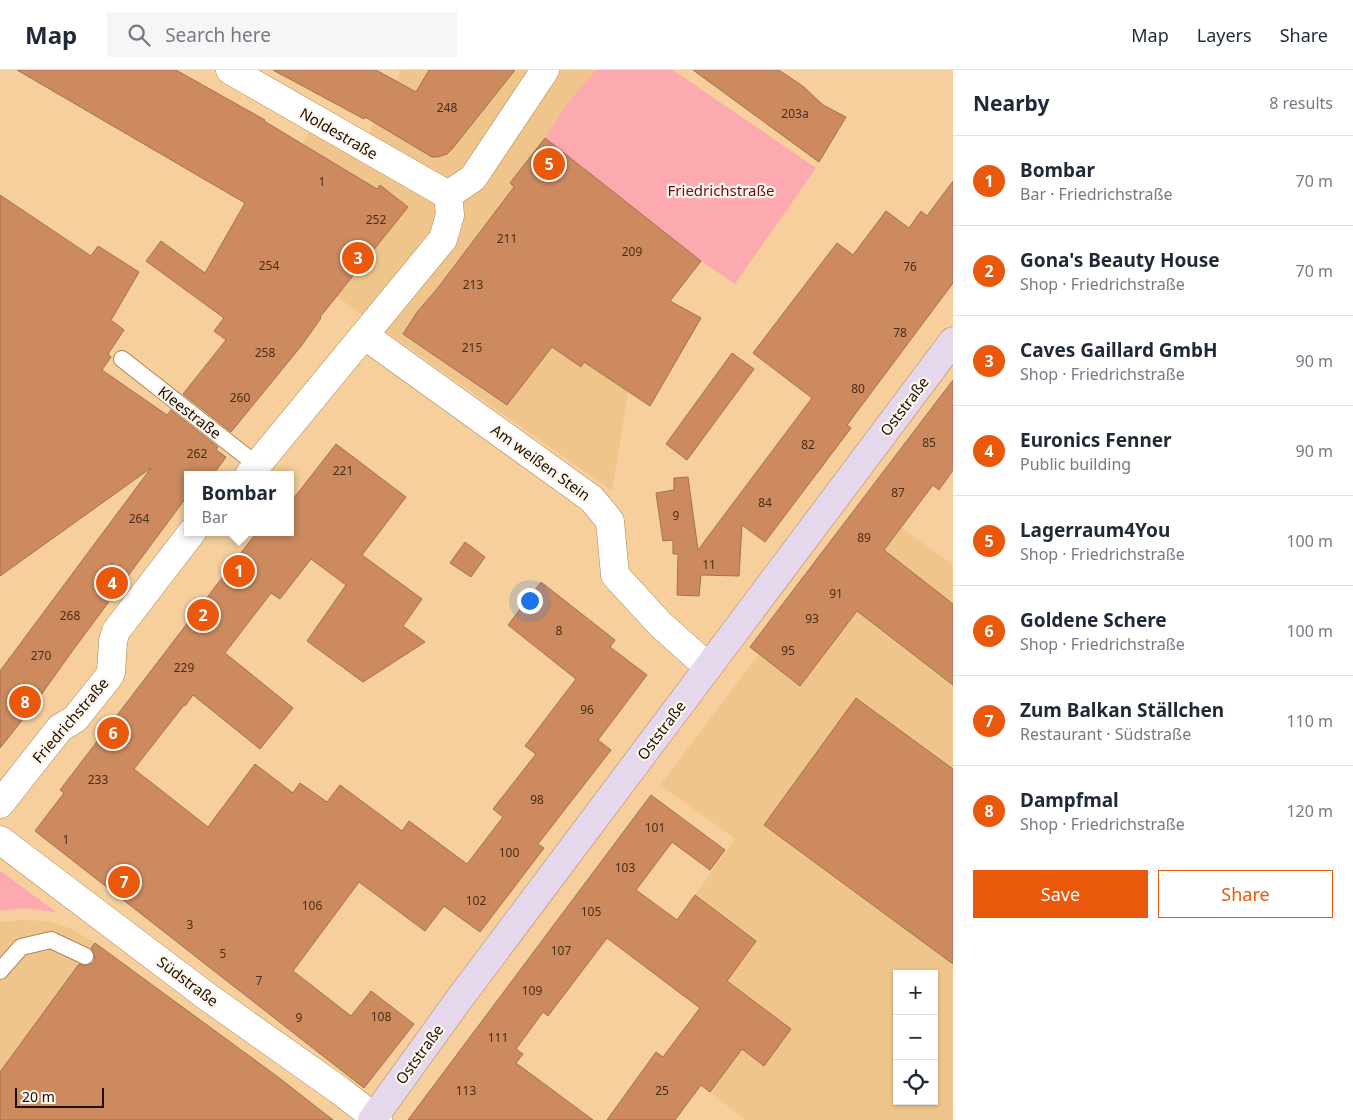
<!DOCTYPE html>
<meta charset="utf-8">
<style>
body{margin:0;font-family:"Noto Sans",sans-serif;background:#f6f6f7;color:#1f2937}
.controls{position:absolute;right:15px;bottom:15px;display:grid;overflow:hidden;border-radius:0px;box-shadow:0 1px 4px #0004}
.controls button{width:45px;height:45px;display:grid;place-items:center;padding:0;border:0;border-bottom:1px solid #e0e1e3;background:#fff;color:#1f2937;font:25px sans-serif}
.scale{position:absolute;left:15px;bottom:12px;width:89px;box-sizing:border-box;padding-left:5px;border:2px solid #1c0f00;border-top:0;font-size:14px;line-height:18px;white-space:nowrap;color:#1c0f00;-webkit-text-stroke:4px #fef6ec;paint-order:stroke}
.you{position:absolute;left:529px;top:530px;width:18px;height:18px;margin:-12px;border:4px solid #fff;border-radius:50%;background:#1a73e8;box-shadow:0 0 0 8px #1a73e833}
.badge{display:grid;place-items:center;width:32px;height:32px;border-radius:50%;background:#ea580c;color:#fff;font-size:16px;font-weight:700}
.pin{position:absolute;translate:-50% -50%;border:2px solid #fff;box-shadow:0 1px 5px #0006}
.popup{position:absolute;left:184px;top:401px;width:110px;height:65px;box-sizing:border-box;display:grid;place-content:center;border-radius:0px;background:#fff;filter:drop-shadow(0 1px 4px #0005);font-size:16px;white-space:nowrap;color:#747a83}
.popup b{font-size:19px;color:#1f2937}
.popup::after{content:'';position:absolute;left:50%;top:100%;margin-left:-10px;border:10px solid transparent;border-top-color:#fff}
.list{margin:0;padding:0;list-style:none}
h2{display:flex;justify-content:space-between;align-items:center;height:65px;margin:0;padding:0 20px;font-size:21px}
h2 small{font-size:16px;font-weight:400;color:#747a83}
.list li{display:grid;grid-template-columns:32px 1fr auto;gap:15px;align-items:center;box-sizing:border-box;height:90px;padding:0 20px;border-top:1px solid #e0e1e3}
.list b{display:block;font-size:19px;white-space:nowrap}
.list p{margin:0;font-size:16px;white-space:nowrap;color:#747a83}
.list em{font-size:16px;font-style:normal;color:#747a83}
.actions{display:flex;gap:10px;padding:15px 20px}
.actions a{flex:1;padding:11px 0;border:1px solid #ea580c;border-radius:0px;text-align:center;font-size:18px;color:#ea580c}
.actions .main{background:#ea580c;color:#fff}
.icon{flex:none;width:28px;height:28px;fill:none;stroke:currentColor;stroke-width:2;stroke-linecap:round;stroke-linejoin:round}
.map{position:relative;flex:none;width:953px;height:1050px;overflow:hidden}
header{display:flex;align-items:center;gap:30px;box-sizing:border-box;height:70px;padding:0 25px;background:#fff;border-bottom:1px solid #e0e1e3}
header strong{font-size:24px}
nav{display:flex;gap:28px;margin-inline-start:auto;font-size:18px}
.search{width:350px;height:45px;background:#f6f6f7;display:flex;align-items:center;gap:12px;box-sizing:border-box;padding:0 18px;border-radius:0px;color:#747a83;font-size:19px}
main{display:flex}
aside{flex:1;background:#fff}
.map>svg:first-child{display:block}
.built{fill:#f0c58c;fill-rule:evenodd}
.green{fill:#fda9b0}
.building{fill:#cd8a5f;stroke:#a37151}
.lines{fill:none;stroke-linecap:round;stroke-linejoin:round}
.lane-casing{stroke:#ab8757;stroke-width:18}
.street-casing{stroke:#ab8757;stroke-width:29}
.secondary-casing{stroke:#ab8757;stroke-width:29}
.lane{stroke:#fff;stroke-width:16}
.street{stroke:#fff;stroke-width:28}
.secondary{stroke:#e5d8ec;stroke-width:28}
.labels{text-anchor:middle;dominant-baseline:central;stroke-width:4.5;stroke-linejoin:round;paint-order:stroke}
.number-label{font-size:12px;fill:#482e18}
.street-label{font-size:15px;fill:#1c0f00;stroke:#fef6ec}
.park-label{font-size:15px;fill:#6c0824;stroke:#fef6ec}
</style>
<header>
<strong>Map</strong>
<div class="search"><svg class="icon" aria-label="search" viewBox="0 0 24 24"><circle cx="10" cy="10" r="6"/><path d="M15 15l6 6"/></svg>Search here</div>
<nav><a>Map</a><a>Layers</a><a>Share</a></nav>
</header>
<main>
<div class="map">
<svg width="953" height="1050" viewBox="0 0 953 1050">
<rect width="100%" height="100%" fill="#f6cf9d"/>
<path class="built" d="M402,0H596L545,68L701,191L668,233L633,291L612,421L275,183L272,137L309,62L357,85Z
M901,457L953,495V1050H746L663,987L699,938L612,872L645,827L677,850L735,769L660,715L759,584L800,616L865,505ZM897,904H934V1031H897Z
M20,850L49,851L72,859L95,873L278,1007L0,1050V852Z"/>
<path class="green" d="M596,0H673L816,98L735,214L701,191L545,68L571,29Z
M0,802H2L56,842L24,838L0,841Z"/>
<path class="building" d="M17,0H176L265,50L264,51L377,119L380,115L408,137L320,247L321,248L302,275L231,362L183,324L226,270L214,261L224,248L146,191L161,171L205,203L245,133Z
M273,0H376L416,22L429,0H515L453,78L447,84L438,87H432L365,47L364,49Z
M693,0H779L804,17L823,35L846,47L819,92Z
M545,68L701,191L670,231L701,248L650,336L584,292L581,297L552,277L507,335L403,264L417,242L437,219L514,117L510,113Z
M953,111V213L847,355L851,358L765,472L742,455L739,506L701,505L699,526L677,525L678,484H673V470L663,471L656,423L674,420V408L688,407L698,480L812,328L753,283L837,173L853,185L886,141L909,158L921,141L927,146Z
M0,125L91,186L98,176L139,202L111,250L124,260L108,284L111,287L102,300L167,345L171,340L218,377L216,380L226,387L213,405H188V425L73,580L31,639L0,678V601L151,398L0,506Z
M732,283L754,299L687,390L666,374Z
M953,310V400L939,420L933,415L884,480L953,534V615L857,541L800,616L750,577Z
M336,374L406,427L362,485L422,529L403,556L425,572L363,612L307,571L346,515L311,489L280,529L271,523L225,583L293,638L260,679L193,625L185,636L184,635L134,699L208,757L255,694L293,723L300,713L327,732L340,715L402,761L409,751L467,794L503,747L493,739L536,684L525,676L576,609L508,555L541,512L615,570L610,577L647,605L598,670L611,680L538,774L544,778L480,862L444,836L425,861L359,812L293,901L351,946L371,921L414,954L364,1018L35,761L64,723L60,720L257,462H290V433Z
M465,472L485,487L471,507L450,493Z
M856,628L953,699V894L764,755Z
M651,725L725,780L710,800L672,772L636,820L677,850L695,825L756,871L727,911L791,959L764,996L742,979L710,1022L701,1015L675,1050H607L656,982L663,987L700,938L607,868L548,946L543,942L516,979L523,984L516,993L593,1050H408Z
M95,873L278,1007L333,1050H0V1002L79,894L86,896L91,894L94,891L95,885L91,878Z"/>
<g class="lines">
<defs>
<path id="lane" d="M122,289L257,395
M0,901L21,877L51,870L85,886"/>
<path id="street" d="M230,0L448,125
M448,125L473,108L545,0
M364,265L592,429L610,451L615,505L660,554L708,597
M249,405L443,169L450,145L448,125
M0,734L60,658L75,649L107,609L111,603L113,571L116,561L192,462
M0,770L209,928L339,1020L378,1050"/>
<path id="secondary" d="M372,1050L460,928L953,271"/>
</defs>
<use href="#lane" class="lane-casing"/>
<use href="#street" class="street-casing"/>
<use href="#secondary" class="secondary-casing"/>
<use href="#lane" class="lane"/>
<use href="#street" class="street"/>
<use href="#secondary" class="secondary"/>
</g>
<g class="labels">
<g class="number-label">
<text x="447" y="37">248</text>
<text x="795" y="43">203a</text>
<text x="322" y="111">1</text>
<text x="376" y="149">252</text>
<text x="507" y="168">211</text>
<text x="632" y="181">209</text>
<text x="269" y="195">254</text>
<text x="910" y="196">76</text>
<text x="473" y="214">213</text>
<text x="900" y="262">78</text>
<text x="472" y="277">215</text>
<text x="265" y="282">258</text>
<text x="858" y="318">80</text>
<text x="240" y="327">260</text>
<text x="929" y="372">85</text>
<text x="808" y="374">82</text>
<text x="197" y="383">262</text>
<text x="343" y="400">221</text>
<text x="898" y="422">87</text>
<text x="765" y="432">84</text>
<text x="676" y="445">9</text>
<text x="139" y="448">264</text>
<text x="864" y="467">89</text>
<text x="709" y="494">11</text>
<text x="836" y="523">91</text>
<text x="70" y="545">268</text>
<text x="812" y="548">93</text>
<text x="559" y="560">8</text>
<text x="788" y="580">95</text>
<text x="41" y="585">270</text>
<text x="184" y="597">229</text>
<text x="587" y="639">96</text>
<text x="98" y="709">233</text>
<text x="537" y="729">98</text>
<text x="655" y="757">101</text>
<text x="66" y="769">1</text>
<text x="509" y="782">100</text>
<text x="625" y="797">103</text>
<text x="476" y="830">102</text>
<text x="312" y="835">106</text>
<text x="591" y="841">105</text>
<text x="190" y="854">3</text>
<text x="561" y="880">107</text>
<text x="223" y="883">5</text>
<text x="259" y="910">7</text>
<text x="532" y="920">109</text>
<text x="381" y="946">108</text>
<text x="299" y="947">9</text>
<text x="498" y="967">111</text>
<text x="466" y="1020">113</text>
<text x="662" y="1020">25</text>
</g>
<g class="street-label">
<text transform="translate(339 63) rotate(30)">Noldestraße</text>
<text transform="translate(904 336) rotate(-53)">Oststraße</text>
<text transform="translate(190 342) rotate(38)">Kleestraße</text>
<text transform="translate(541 392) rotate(36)">Am weißen Stein</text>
<text transform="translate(70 650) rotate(-49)">Friedrichstraße</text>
<text transform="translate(661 660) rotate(-53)">Oststraße</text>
<text transform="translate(188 911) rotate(37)">Südstraße</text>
<text transform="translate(419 984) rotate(-54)">Oststraße</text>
</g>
<g class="park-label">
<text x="721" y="120">Friedrichstraße</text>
</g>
</g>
</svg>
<div class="controls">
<button>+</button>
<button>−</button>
<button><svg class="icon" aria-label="locate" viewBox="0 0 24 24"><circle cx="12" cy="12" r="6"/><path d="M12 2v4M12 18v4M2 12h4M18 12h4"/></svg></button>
</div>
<div class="scale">20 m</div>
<div class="you"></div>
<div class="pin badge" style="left:239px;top:501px">1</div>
<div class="popup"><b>Bombar</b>Bar</div>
<div class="pin badge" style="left:203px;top:545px">2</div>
<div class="pin badge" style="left:358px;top:188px">3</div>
<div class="pin badge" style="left:112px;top:513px">4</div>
<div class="pin badge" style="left:549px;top:94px">5</div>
<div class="pin badge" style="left:113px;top:663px">6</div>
<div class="pin badge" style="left:124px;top:812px">7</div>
<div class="pin badge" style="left:25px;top:632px">8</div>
</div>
<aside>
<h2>Nearby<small>8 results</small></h2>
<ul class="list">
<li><span class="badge">1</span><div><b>Bombar</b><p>Bar · Friedrichstraße</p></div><em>70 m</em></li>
<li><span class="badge">2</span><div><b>Gona's Beauty House</b><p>Shop · Friedrichstraße</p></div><em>70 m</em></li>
<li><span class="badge">3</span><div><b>Caves Gaillard GmbH</b><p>Shop · Friedrichstraße</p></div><em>90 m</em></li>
<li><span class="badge">4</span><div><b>Euronics Fenner</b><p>Public building</p></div><em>90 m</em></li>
<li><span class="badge">5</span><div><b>Lagerraum4You</b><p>Shop · Friedrichstraße</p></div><em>100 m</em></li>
<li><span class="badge">6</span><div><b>Goldene Schere</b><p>Shop · Friedrichstraße</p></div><em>100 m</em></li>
<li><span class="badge">7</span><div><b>Zum Balkan Ställchen</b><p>Restaurant · Südstraße</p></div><em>110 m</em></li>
<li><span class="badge">8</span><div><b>Dampfmal</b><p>Shop · Friedrichstraße</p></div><em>120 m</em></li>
</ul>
<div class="actions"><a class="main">Save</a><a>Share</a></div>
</aside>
</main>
